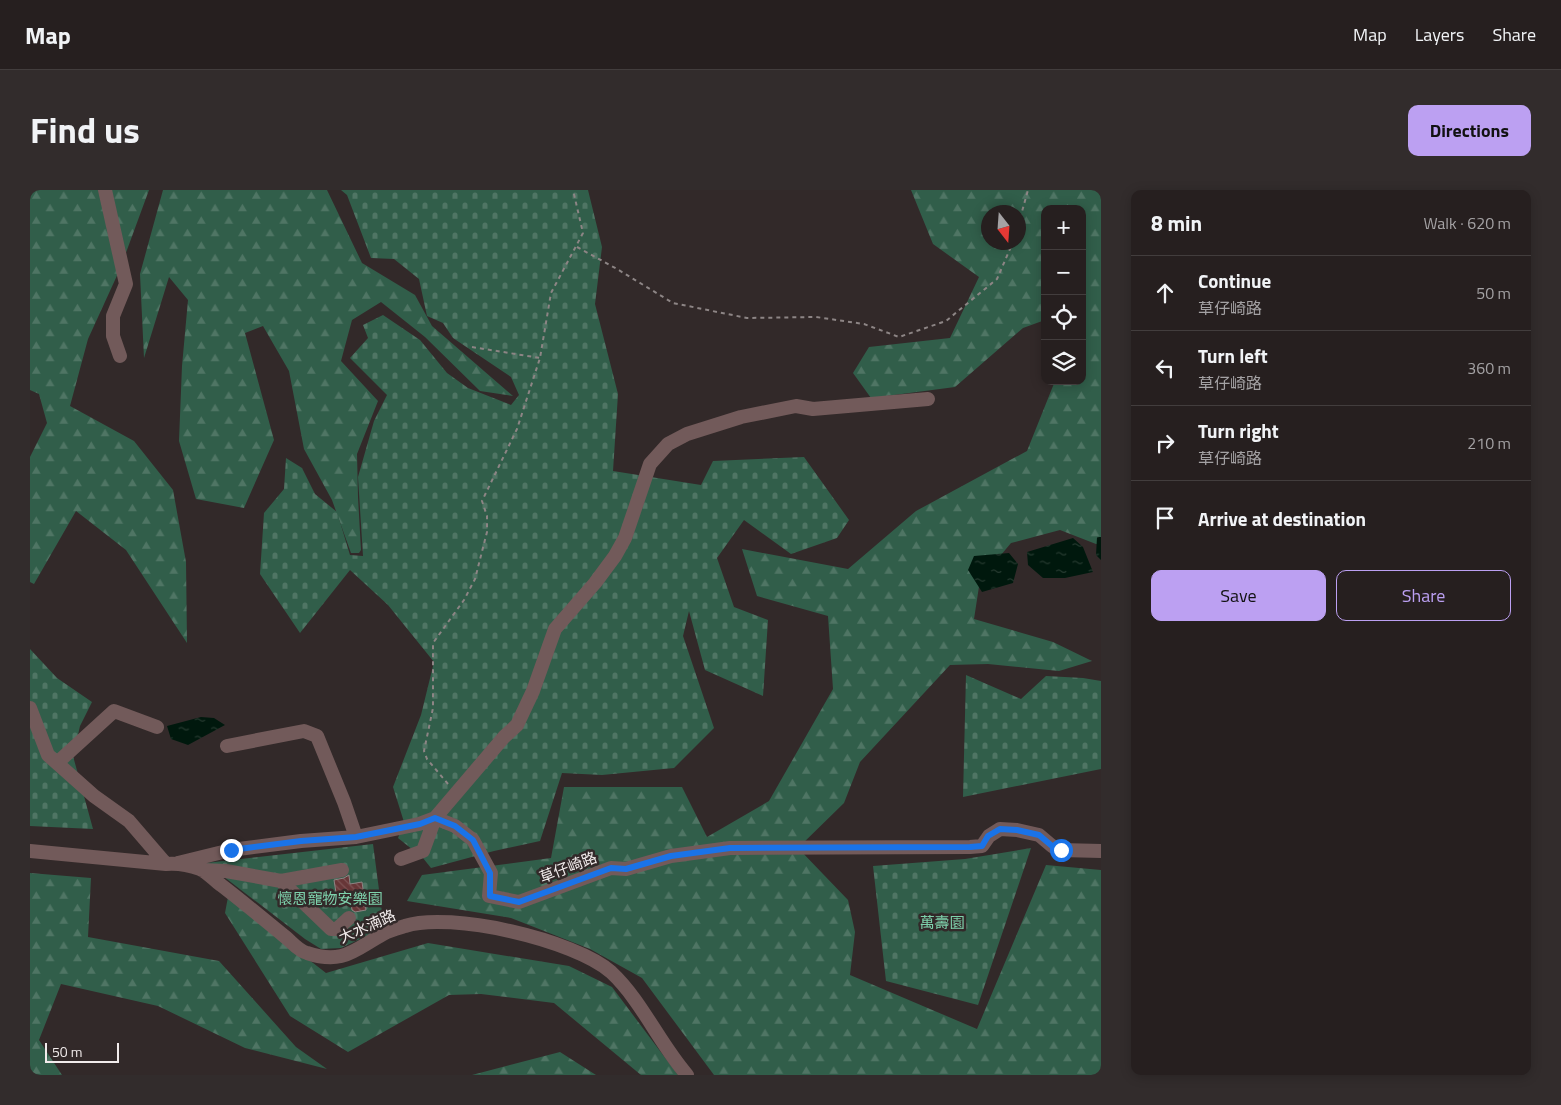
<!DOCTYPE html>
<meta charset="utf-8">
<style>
body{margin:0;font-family:"Titillium Web","Noto Sans TC",sans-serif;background:#322c2c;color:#f1f3f6}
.controls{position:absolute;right:15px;top:15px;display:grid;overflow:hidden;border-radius:10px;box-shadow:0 2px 12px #0003}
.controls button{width:45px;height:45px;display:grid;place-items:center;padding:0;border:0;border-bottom:1px solid #423d3d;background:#261f1f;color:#f1f3f6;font:25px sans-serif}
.compass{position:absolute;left:951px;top:15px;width:45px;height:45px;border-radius:50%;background:#261f1f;box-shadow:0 2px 12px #0003;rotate:163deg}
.scale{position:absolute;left:15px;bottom:12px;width:74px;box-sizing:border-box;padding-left:5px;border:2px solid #f2ecec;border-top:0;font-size:14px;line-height:18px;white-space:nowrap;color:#f2ecec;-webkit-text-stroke:4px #322929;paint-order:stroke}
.stop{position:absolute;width:15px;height:15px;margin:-11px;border:4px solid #1a73e8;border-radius:50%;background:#fff}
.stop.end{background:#1a73e8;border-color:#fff;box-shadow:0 1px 5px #0008}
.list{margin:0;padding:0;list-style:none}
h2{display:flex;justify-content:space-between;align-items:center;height:65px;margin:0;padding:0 20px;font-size:21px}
h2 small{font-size:16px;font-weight:400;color:#a4a2a4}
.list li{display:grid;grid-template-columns:32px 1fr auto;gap:15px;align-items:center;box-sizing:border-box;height:75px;padding:0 20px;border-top:1px solid #423d3d}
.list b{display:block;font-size:19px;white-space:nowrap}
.list p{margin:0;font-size:16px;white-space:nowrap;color:#a4a2a4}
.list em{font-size:16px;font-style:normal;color:#a4a2a4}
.actions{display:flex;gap:10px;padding:15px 20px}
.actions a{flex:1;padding:11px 0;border:1px solid #bca0f2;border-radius:10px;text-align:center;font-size:18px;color:#bca0f2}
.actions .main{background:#bca0f2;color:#111}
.icon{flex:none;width:28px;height:28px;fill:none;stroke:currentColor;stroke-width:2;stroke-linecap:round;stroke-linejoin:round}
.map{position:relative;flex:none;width:1071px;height:885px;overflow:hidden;border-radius:10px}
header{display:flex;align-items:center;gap:30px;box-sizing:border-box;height:70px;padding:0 25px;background:#261f1f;border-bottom:1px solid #423d3d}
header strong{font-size:24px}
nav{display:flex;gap:28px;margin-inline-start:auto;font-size:18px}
.intro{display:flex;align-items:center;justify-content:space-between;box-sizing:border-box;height:120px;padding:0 30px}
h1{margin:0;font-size:35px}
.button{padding:12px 22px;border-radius:10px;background:#bca0f2;color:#111;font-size:18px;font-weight:700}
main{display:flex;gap:30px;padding:0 30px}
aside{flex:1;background:#261f1f;border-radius:10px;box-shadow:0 2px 12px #0003}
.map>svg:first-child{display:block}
.forest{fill:url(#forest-firs);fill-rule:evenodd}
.cemetery{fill:url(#cemetery-stones)}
.water{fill:url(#water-ripples)}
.building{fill:url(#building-back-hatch);stroke:#8e8484}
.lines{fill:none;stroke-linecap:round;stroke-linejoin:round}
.path{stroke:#8d8585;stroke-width:2;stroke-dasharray:4 4;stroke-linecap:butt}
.minor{stroke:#725a5a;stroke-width:14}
.route{stroke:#1a73e8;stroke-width:6}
.labels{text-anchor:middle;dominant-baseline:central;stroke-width:5;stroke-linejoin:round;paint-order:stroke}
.street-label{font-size:15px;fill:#f2ecec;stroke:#322929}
.park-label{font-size:15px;fill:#7ed2ac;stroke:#322929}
</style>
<header>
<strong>Map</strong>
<nav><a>Map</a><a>Layers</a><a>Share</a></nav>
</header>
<div class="intro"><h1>Find us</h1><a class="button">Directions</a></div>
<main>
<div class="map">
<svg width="1071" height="885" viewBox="0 0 1071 885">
<defs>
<pattern id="forest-firs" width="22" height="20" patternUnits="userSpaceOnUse" patternTransform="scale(1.25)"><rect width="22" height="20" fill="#315e4a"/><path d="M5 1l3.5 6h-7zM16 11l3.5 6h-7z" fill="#4f7564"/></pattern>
<pattern id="cemetery-stones" width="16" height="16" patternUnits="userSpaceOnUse" patternTransform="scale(1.25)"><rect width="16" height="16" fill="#315e4a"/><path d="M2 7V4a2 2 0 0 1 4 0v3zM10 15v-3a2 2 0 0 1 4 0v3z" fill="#4f7564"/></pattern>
<pattern id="water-ripples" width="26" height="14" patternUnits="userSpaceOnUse" patternTransform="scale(1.25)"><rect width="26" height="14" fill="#00180d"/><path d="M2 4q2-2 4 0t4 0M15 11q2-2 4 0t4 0" fill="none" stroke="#263a30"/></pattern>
<pattern id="building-back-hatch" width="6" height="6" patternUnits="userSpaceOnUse" patternTransform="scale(1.25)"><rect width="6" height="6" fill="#673637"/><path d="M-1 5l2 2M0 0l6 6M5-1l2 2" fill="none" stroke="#7d5354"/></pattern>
</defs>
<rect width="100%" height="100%" fill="#322929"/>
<path class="forest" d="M0,0H119L90,79L58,149L40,216L104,251L143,300L156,372L157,453L96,360L46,321L4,394L0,392V267L17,233L9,204L0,200Z
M133,0H297L332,73L385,105L402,136L483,206L450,201L395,147L351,112L322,130L311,171L348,211L327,264L328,307L331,360L329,363H321L302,310L274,259L259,181L233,136L215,143L244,250L214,318L166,309L149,251L152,176L158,110L139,87L114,168L110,84Z
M881,0H1071V354H1066L1030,340L981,353L950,390L944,429L1023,452L1062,471L1029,481L958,474L920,475L830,572L814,613L768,658L818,710L825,742L820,785L947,839L1016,675L1071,680V885H684L612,788L560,759L481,728L377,711L392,685L521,668L534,597H652L677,647L739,611L803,499L798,426L727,406L712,359L818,379L886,321L997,261L1025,191H1052V19H1015V130L993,138L925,197L841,208L823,183L839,157L920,148L949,87L903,54ZM958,22H988V52H958Z
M0,683L61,688L58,747L189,771L266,857L297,879L215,858L128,816L31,794L9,850L32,885H0Z
M198,707L296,783L398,753L539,776L582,797L648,885H611L524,813L451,804L419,805L318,862L260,826L195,723Z
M530,862L566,885H442Z"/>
<path class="cemetery" d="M311,0H558L572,57L565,114L588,204L583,281L671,295L683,271L774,267L819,330L807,348L761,364L714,330L687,368L704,417L738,430L733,506L675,480L659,421L653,446L684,538L644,578L572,585L532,583L510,651L464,661L401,678L393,668L368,648L374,632L363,597L391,525L404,472L358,415L320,380L270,443L230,384L234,323L254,299L256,268L272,278L285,304L307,322L320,365L333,366L328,287L344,231L357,205L320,168L338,148L333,135L353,125L390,150L417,183L438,198L481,215L489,205L481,187L423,148L413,133L397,126L389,89L364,69L341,68L317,5Z
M0,459L27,488L62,512L50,536L43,566L63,639L0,636Z
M936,485L991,509L1016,486L1053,488L1071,491V579L933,607Z
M343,654L354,738L311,758L291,759L275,749L176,673Z
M1001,658L948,815L856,791L843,676L935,669Z"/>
<path class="water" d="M1067,347H1071V370L1066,365Z
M1043,348L1053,357L1063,382L1035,388H1013L998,375L997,362Z
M979,363L988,374L983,393L952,402L938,380L944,366Z
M171,527L184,528L195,535L158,555L141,549L137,536Z"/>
<path class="building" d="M319,685L320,694L332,692L336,720L325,722L322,720L320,707L307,709L304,690L314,688Z"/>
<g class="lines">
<path class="path" d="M988,36L998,0
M547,57L587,79L643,113L717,128L786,127L834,134L869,147L916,131L967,89L983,52
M442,157L510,168
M418,594L397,569L394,561L403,518V453L434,410L445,389L457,342V326L452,311L487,239L510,168L521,103L553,43L543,0"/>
<path class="minor" d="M75,0L96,94L83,126V146L90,166
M0,518L18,565L64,606L99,631L136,674
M197,556L274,541L287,546L314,612L326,647
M27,573L84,521L127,537
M0,661L136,674C148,673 159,675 170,679C177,682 184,690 191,695C212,711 232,728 253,745C260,750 268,761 277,763C313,775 324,760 353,744C360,740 368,738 375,736C420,721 545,750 581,782C612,811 629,853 657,885
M371,669L393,661L405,628L474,547L487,535L503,501L525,439L565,393L585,366L595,348L620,274L638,254L657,244L711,227L766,216L783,219L898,209
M148,673L201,660L271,651L326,647L389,634L405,628L425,636L443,650L461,683L459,706L489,712L581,678L596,679L641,666L700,658L940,657L952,656L959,646L970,639L987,640L1009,645L1022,656L1031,660L1071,661
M172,680L196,681L251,691L312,680
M251,691L301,739H307L319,728"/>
</g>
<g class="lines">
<path class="route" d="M201,660L271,651L326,647L390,634L405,628L425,636L443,650L460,683V706L489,712L581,678L596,679L641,666L700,658L940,657L952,656L958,646L970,639L987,640L1009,645L1022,656L1031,660"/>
</g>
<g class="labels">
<g class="street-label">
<text transform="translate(538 677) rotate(-21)">草仔崎路</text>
<text transform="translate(337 736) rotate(-24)">大水湳路</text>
</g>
<g class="park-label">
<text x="300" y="708">懷恩寵物安樂園</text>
<text x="912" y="732">萬壽園</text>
</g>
</g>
</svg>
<div class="controls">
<button>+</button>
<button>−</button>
<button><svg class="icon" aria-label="locate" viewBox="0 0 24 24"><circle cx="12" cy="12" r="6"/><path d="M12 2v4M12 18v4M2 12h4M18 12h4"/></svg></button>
<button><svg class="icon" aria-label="layers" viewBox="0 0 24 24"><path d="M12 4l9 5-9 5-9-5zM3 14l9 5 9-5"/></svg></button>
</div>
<svg class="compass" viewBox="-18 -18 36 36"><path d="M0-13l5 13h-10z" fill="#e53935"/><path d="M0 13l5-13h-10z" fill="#a4a2a4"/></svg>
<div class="scale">50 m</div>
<div class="stop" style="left:1031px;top:660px"></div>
<div class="stop end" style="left:201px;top:660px"></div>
</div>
<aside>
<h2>8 min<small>Walk · 620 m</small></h2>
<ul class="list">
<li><svg class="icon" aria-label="ahead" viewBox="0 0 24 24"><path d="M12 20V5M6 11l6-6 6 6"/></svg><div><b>Continue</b><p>草仔崎路</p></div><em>50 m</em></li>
<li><svg class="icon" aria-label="left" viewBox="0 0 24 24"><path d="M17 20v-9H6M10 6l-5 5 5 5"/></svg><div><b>Turn left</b><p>草仔崎路</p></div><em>360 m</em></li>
<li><svg class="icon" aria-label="right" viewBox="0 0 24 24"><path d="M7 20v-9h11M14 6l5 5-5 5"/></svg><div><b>Turn right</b><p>草仔崎路</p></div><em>210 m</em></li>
<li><svg class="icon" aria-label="arrive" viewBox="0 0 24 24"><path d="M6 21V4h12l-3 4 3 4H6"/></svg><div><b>Arrive at destination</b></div></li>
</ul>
<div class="actions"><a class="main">Save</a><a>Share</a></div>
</aside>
</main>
